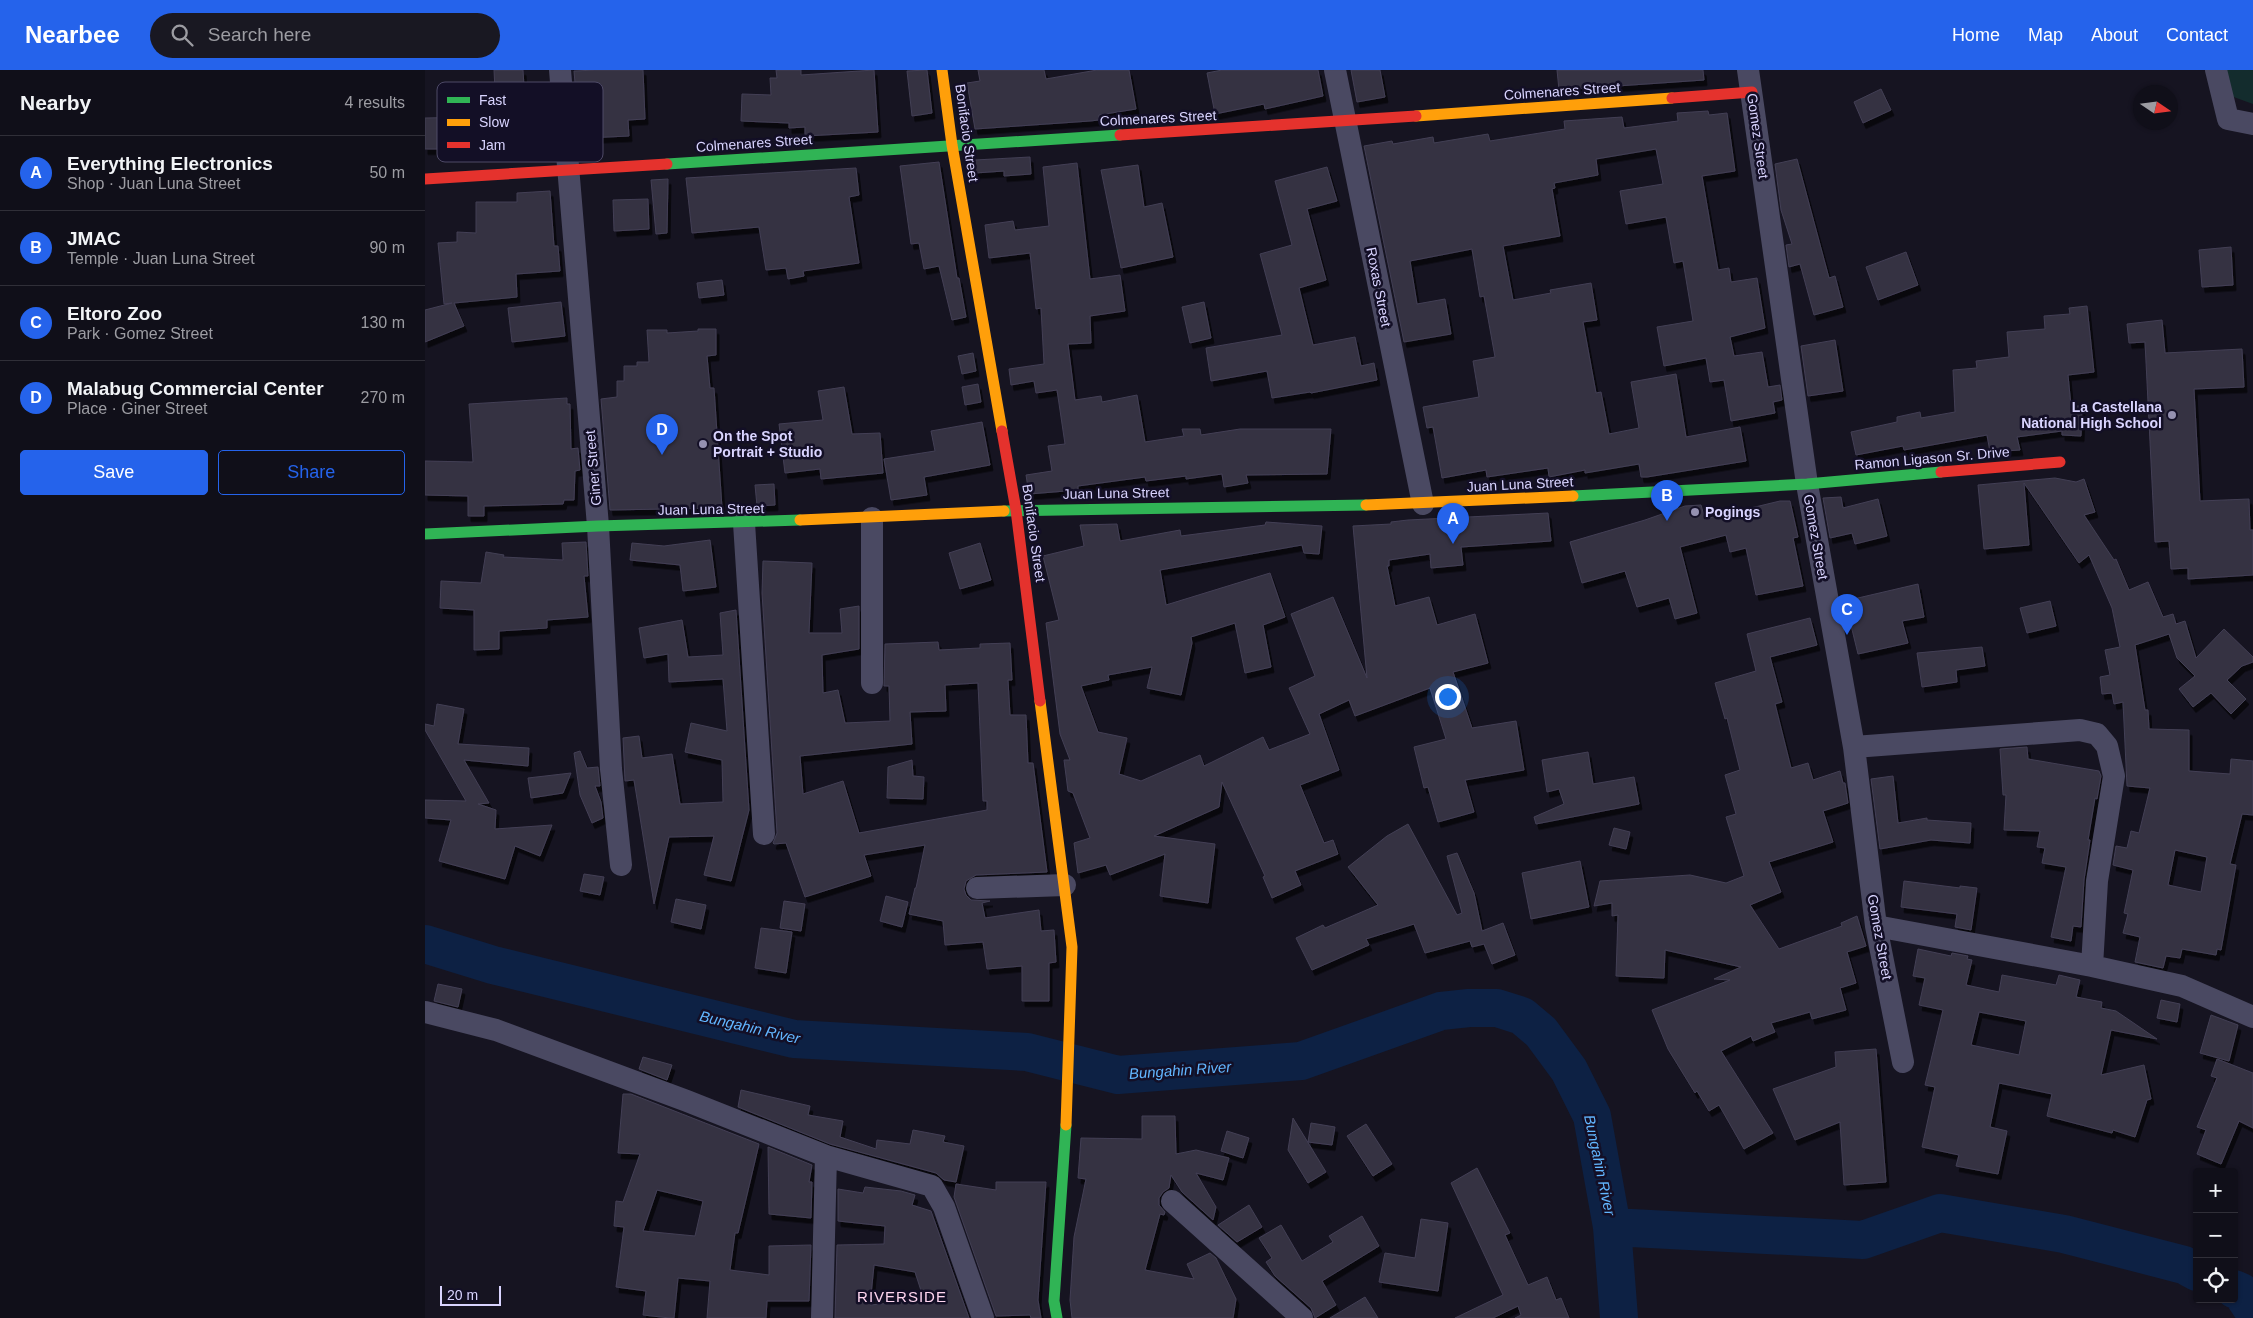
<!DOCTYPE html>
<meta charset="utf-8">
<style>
body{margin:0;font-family:Arial,sans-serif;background:#191822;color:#f1f3f6}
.controls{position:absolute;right:15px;bottom:15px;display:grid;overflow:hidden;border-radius:5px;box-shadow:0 1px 4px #0004}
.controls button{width:45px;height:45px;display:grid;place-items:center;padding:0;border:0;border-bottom:1px solid #302f38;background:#100f19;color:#f1f3f6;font:25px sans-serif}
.compass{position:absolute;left:1708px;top:15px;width:45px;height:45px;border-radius:50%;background:#100f19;box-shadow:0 1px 4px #0004;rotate:103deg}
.scale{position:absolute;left:15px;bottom:12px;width:61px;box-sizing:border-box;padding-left:5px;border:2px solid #d9d4ff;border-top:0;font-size:14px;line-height:18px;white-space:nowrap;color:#d9d4ff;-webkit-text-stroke:4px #130f26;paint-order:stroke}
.you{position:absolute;left:1022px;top:626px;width:18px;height:18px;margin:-12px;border:4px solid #fff;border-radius:50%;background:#1a73e8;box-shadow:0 0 0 8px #1a73e833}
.badge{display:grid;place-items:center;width:32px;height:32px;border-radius:50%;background:#2563eb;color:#fff;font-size:16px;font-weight:700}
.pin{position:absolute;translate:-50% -41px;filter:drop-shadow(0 1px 2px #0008)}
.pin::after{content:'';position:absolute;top:26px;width:18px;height:15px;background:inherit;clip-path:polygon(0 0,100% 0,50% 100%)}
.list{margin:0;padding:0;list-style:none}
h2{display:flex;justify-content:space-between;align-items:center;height:65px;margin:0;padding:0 20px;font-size:21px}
h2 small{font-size:16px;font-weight:400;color:#9c9ca2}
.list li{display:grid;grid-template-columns:32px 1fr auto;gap:15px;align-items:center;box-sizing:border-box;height:75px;padding:0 20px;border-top:1px solid #302f38}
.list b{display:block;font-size:19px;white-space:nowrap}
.list p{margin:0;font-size:16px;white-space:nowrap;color:#9c9ca2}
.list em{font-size:16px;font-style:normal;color:#9c9ca2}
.actions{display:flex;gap:10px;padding:15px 20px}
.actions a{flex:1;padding:11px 0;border:1px solid #2563eb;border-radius:5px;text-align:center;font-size:18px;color:#2563eb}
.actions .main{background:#2563eb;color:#fff}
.icon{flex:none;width:28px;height:28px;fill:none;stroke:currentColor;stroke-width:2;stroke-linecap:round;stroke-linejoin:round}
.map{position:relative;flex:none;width:1828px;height:1248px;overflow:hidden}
header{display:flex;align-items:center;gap:30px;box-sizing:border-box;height:70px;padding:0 25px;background:#2563eb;color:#fff}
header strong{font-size:24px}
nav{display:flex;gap:28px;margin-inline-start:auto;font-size:18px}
.search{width:350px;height:45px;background:#191822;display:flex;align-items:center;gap:12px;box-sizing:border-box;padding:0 18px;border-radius:28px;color:#9c9ca2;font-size:19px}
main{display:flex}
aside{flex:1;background:#100f19}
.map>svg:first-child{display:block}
.green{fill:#132c2d}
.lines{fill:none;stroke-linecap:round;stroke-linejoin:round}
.river{stroke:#0d2144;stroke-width:38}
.building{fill:#343243;stroke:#433f54;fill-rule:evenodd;filter:url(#shadow)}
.street{stroke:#4a4962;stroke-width:22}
.fast{stroke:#30b455;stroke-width:11}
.slow{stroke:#ff9f0a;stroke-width:11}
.jam{stroke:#e5322d;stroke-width:11}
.poi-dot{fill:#9591b1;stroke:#130f26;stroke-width:2}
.labels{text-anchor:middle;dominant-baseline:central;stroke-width:5;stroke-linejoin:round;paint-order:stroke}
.street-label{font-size:14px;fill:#d9d4ff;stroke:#130f26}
.poi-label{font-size:14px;font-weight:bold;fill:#d9d4ff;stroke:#130f26;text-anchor:start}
.water-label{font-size:15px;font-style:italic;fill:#62b6ff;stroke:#130f26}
.neighbourhood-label{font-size:15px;letter-spacing:1px;fill:#ffd6f0;stroke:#130f26}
.key{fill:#130f26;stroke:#4e4a67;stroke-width:1}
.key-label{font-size:14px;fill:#d9d4ff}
</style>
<header>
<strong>Nearbee</strong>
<div class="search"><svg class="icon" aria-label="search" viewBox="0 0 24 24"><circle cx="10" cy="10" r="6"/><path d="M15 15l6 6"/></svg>Search here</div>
<nav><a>Home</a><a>Map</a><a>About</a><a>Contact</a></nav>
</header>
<main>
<aside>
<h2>Nearby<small>4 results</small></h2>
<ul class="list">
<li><span class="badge">A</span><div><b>Everything Electronics</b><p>Shop · Juan Luna Street</p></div><em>50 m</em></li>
<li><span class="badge">B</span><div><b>JMAC</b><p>Temple · Juan Luna Street</p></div><em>90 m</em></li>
<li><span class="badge">C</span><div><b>Eltoro Zoo</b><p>Park · Gomez Street</p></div><em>130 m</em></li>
<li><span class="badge">D</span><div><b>Malabug Commercial Center</b><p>Place · Giner Street</p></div><em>270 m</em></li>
</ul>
<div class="actions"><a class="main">Save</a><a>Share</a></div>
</aside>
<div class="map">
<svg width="1828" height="1248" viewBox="0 0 1828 1248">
<defs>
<filter id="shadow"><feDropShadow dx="3" dy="5.5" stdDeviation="0" flood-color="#0009"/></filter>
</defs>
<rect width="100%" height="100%" fill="#161421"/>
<path class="green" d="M1800,0H1828V34L1806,26Z"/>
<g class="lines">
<path class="river" d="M0,874L68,895L369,969L602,982L693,1005L876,991L1016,941L1044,938H1072L1097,946L1116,962L1144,1000L1167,1046L1187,1157L1194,1248
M1187,1157L1438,1170L1515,1143L1639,1164L1759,1195L1772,1202
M1809,1219L1816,1222L1828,1240"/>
</g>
<path class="building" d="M69,0H98L99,17H86L87,85H73V81H51V79H0V48L51,47V40H71Z
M172,0H218L220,49L203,50L204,66L161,68L159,24L151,25L149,1Z
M351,0H376V5L449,0L453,62L380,66V57L364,58V53L316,51L317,24L346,25L345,8H352Z
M502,0L507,43L487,46L482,1Z
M553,0H619L621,9L672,0H704L711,39L674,45V50L665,51L550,59L542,13L555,11Z
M797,0H893L898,26L840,39L839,34L790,44L782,3Z
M926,0H955L960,27L932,32Z
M1132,0H1278L1279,10L1134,20Z
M1456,19L1466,40L1438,53L1429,32Z
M1283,41L1284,45L1302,43L1310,101L1277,106L1293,200L1304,198L1306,212L1332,208L1340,258L1305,267L1309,286L1337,282L1343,317L1355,315L1357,330L1348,332L1350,343L1306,351L1299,310L1285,312L1281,288L1239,296L1232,257L1268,251L1258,191L1249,193L1241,147L1201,154L1195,121L1238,114L1231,79L1171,89L1173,105L1129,113L1130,118L1127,119L1135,166L1078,176L1088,230L1126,223L1125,220L1166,213L1172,250L1158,252L1171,323L1176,322L1184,364L1214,358L1206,312L1251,304L1261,367L1315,357L1321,391L1222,407H1216L1214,394L1160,403V400L1124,407L1123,398L1062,407L1061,400L1017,408L1008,357L1002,358L998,337L1054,327L1048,291L1070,287L1059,226L1055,227L1047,179L985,191L992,234L1020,229L1026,264L979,272L939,76L967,71L968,74L1008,67L1009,73L1063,64L1065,71L1140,59L1139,51L1197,47L1199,58L1253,51L1252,43Z
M605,87L606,104L579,106V101L550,103V90Z
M1372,89L1404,208L1410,206L1418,237L1389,245L1375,194L1364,197L1361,175L1367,174L1356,140L1350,94Z
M514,92L532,208H534L541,247L527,250L514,196L499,199L494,173L486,174L475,96Z
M652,93L665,209L695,205L700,241L665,246L666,273L643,274L650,330L676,326L677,332L712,325L720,372L759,366L757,359H775L776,365L815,359H906L902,404L821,405L823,413L799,417L797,404L761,409V406L721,411L720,407L653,416V420L604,424L601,405L627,401L623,376L640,374L632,320L611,323L609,311L586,315L584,299L619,294L616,238L611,239L605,183L564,188L560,155L588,151L590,160L624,156L618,97Z
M713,95L719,137L737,133L748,187L696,198L676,100Z
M902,97L912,131L882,139L901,210L874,218L886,267L888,275L930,267L936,296L949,293L952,310L886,323L885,322L847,328L842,301L786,311L781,278L857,265L835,184L867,175L850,111Z
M431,98L434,125L424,127L434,193L378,201L379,206L363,209L361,198L341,200L334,157L267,163L261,108Z
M243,109L242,163L231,164L226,110Z
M125,121L129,176H133L135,201L91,204L92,227L29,233L39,256L0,272V240L27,233L19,234L13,173L32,172V162L51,163V132H92V123Z
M223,129L224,159L189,161L188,130Z
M1806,177L1808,215L1777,217L1774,180Z
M1481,182L1493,215L1453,230L1441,197Z
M297,210L299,225L274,228L272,213Z
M136,232L140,266L87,272L83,238Z
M779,232L786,268L765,273L757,237Z
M1662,236L1669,302L1643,305L1646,336H1657L1656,366L1637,365V361L1592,367L1595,380L1565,382L1562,365L1479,380L1478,376L1431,385L1426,362L1472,352V347L1495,342L1496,348L1530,342L1528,300L1552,298L1551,291L1584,287L1582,262L1620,259L1619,246L1645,244L1644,238Z
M1737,250L1740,283L1817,279L1819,317L1769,319L1775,431L1824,429L1825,460H1828V505L1763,509V498L1746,499L1744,471L1730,472L1720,272L1704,273L1702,254Z
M273,259H291V285L282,286L285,318H289L297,438L185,440L176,329L192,327V311H199V296H212V292H224L222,260H242V263L273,261Z
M1410,270L1418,321L1383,326L1376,276Z
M548,283L551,301L537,304L533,286Z
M553,314L556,332L540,335L537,317Z
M419,317L427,364L455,363L458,403L396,409L395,399L360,403L354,354L398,350L393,321Z
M142,328V334H145L146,379L153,378L155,400L150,401L149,430H139L138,434L59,436V446H43V426L0,425V391L48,392L44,334Z
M557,352L565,395L499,407L502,425L466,430L459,389L510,381L506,361Z
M1630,408L1651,412L1659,409L1670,442L1659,445L1689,490L1691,489L1704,520L1723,512L1738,547L1748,544L1751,554L1760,551L1771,588L1799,559L1828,587V592L1817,596L1802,610L1821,629L1806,644L1786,623L1768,637L1754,619L1770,606L1752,588L1744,564L1710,575L1720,640H1723L1724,659L1764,660V701L1805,704L1806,689L1828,691V745L1817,744L1805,794L1811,795L1796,880L1792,879L1791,885L1757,879L1755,888L1741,886L1738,898L1710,892L1715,867L1698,863L1703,844L1699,843L1708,800L1688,795L1691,776L1702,778L1706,761L1714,763L1725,718L1702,716L1698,632L1689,634L1687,623L1677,624L1675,607L1685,605L1680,580L1695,577L1687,538L1664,485L1654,493L1599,413L1604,475L1559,479L1553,415ZM1750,780L1782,787L1776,822L1743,815Z
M349,414L350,435L332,436L330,415Z
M1416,427L1418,438L1453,429L1462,466L1430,474L1427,463L1405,468L1398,428Z
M1355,431H1365L1373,467L1368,468L1378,516L1331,525L1321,478L1305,482L1301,465L1255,477L1272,543L1250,549L1244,528L1212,537L1200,501L1157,513L1145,472L1220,450L1260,436L1276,435L1280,449Z
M1123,443L1126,471L1036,477L1038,495L1006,498L1005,484L964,490V496H962L970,536L1004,527L1012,555L1050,544L1063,593L1028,602L1047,658L1091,651L1099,700L1040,710L1049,742L1013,752L1003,717L999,718L989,677L1021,669L1005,618L930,646L924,630L894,644L914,700L875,715L899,773L908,770L913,784L870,801L876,815L847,828L838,807L840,806L797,712L794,737L729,766L790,774L783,833L735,826L740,784L685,805L681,795L653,803L649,773L665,768L648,723L643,721L639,690H645L635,664L621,553L634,550L618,486L659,476L655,455L692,454L695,471L755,460L756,466L840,455L841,452L897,456L894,484L879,483L877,475L735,500L741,535L845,503L860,547L838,555L846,597L820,603L810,553L766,567L767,573L756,625L722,618L727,597L683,605L684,610L656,616L673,662L702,668L694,704L716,711L775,685L779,696L838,667L844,680L885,664L864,618L890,606L866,544L908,527L942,608L928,456L966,454V452L983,450Z
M285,470L291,517L258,521L255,495L205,490L207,473L239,476Z
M161,472L163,506H159L163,547L122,550V558L74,561V579L49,580V540L15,538L16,511L56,513L61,482L79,485L78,487L138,490L137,473Z
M555,473L566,510L535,519L524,483Z
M338,491L387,493L384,563H417L415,539L434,536V579L397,585L398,623L413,620L420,653L465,651L464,616H459L460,574L513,572L514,580L555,578V574L585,573L587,610H583L585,645H601L603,693H608L622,802L551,805L541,811L539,819L541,825L546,830L565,831L557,833L560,848L614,840L616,861L629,860L631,892L624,893V931H597V896L562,899L558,872L520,875L518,851L484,844L490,818H491L500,775L439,785L446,806L380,827L361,773L349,774L348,773L352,763L337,523ZM553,613L558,731H562V740L434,763L418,711L378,724L375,686L487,674L485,642L521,641L520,615Z
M1493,514L1499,547L1477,551L1483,573L1433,584L1420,531Z
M1625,531L1631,556L1602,563L1595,538Z
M311,540L324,740L306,811L279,805L289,766L244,767L229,834L209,710L200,711L198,668L214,666L217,688L247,684L255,734L298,732L297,690L260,682L266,653L302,661L298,609L244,612L243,584L219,588L214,558L257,550L263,587L298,585L295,543Z
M1385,548L1392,575L1345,587L1357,632L1350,634L1366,698L1383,693L1388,710L1415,701L1418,713H1420L1423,733L1398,741L1408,772L1344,792L1356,822L1325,835L1354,879L1417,856L1416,853L1432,846L1441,876L1422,882L1431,913L1415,918L1421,940L1387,949L1385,942L1346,953L1350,962L1328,971L1326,966L1296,981L1348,1063L1319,1079L1294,1035L1284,1041L1272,1021L1270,1023L1243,979L1227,940L1305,910L1289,909L1316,897L1240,880L1239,908L1191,906L1193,845L1187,846V833L1169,836L1175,811L1265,805L1301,813L1319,806L1301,747L1311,744L1300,705L1315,700L1302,648L1300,649L1290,613L1331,601L1322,564Z
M1557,577L1560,596L1531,600L1532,612L1497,617L1492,583Z
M12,634L39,639L33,674L104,678L103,696L39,690L64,733L53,734L71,740L70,759L127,755L115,786L90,776L80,809L14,791L26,750L0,748V730L41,731L0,660V654L9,656Z
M1602,677L1603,689L1674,701L1676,706L1672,729L1670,728L1663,770H1665L1659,810L1656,857L1648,856L1646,871L1626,867L1641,797L1617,793L1620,778L1612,777L1615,761L1579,760L1581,725H1578L1575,679Z
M155,681L162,698L173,697L175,716H170L176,732L178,748L167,753L155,725L149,683Z
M1163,682L1168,714L1209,707L1214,734L1111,754L1109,747L1139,734L1134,719L1122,722L1117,690Z
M487,690L488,706L499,707L498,729L462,728L463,697Z
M146,703L138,723L106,728L103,708Z
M1468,706L1473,753L1502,748V750L1546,753L1545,773L1506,770L1455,779L1446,709Z
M983,754L1032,845L1037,843L1022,786L1032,783L1049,823L1057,861L1078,853L1090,885L1067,894L1059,874L1047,877L1045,871L1000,883L989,854L941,869L944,875L887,900L871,868L898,855L900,858L953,835L923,797L962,766Z
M1189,758L1205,762L1201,779L1184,775Z
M1155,791L1164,837L1106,849L1097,803Z
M159,804L179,807L175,825L155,821Z
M1479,811L1535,818V816L1552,818L1546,860L1530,857L1532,844L1476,837Z
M461,826L483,832L477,857L455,851Z
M251,829L281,835L276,859L246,852Z
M359,831L380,834L376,861L355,858Z
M336,858L367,862L361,903L330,898Z
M1493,879L1526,886L1527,883L1543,886L1542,889L1547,890L1541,915L1574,922L1577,905L1631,915L1634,905L1655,910L1651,927L1677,932L1676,938L1691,941L1732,969L1686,960L1676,1005L1719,995L1726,1029L1722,1030L1710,1067L1688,1060L1687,1063L1622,1046L1627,1024L1574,1013L1565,1057L1582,1061L1573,1104L1531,1096L1534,1085L1497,1077L1510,1017L1500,1015L1518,940L1494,935L1500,908L1488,906ZM1554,942L1601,951L1594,985L1546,975Z
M13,914L37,919L33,937L9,931Z
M1736,930L1755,934L1752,952L1732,948Z
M1786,945L1813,955L1804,991L1775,983Z
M1451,979L1461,1112L1419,1115L1415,1052L1370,1070L1348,1019L1411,997L1410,982Z
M218,987L247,995L242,1010L214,999Z
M1792,989L1828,1003V1058L1814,1051L1796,1094L1772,1084L1781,1060L1772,1057L1792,1008L1786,1006Z
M316,1020L385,1036L383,1045L418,1051L415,1067L451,1079L452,1070L485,1074L488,1060L520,1066L518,1072L539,1076L531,1112L519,1110L511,1103L405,1074L313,1037Z
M198,1024H206L334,1074L313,1163H310L305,1200L344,1205V1176L386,1175L384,1231H342L341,1248H282L285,1211L253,1208L249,1248H245L218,1245L221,1221L191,1217L199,1157L189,1156L191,1131L198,1132L215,1084L193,1083ZM232,1120L278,1131L270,1166L218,1161Z
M717,1046H750L751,1084L771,1080L804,1088L798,1110L771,1103L791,1137L788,1150L757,1122L746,1105L744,1118L738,1122L734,1128V1135L740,1142L739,1145L735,1144L720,1200L769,1209L762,1194L785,1183L791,1188L811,1229L808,1248H647L645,1230L649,1167L661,1109L653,1108L656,1068L717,1069Z
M868,1048L901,1102L883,1113L863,1080Z
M886,1053L910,1057L907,1075L883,1072Z
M941,1054L967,1094L948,1106L922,1066Z
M802,1061L824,1068L818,1088L796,1081Z
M343,1077L387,1095L384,1112H387L386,1148L344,1144Z
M1052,1098L1085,1163L1080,1165L1103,1215L1122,1207L1131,1230L1136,1228L1144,1248H1090L1096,1245L1093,1236L1068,1248H1030L1078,1225L1026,1113Z
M571,1112H621L613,1230L616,1248H606L605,1245L571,1246L529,1127L531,1114L571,1120Z
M440,1117L476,1121L490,1125L487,1135L506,1141L544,1248H410L412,1175L459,1174L460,1156L413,1151V1119L438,1123ZM449,1195L490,1202L499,1230L445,1235Z
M824,1135L837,1157L812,1172L793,1155Z
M937,1146L954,1176L897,1211L911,1235L890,1248L886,1238L850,1206L841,1192L847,1188L834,1168L856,1155L877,1191L908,1172L904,1166Z
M996,1149L1023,1153L1013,1221L954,1212L960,1183L990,1188Z
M940,1227L953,1248H905Z"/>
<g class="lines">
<path class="street" d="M135,0L173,456L186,699L196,795
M910,0L998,434
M1323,0L1382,414L1429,677L1451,856L1478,992
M1791,0L1803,49L1828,54
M447,448V613
M319,453L339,764
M1429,677L1655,660L1672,664L1682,676L1689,706L1672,811L1667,896
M552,818L640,815
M1451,856L1667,896L1757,916L1828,947
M0,942L71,960L262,1031L401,1086L507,1116L519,1137L558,1248
M747,1131L877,1248
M397,1248L401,1086"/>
<path class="fast" d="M242,94L695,65
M1148,426L1382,414L1516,402
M579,441L941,435
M0,464L173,456L375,450
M632,1248L629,1231L641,1055"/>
<path class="slow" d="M517,0L527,75L577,361
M991,46L1247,28
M941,435L1148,426
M375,450L579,441
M615,631L647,877L641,1055"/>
<path class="jam" d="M1247,28L1327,22
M695,65L991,46
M0,109L242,94
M577,361L591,440L615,631
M1516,402L1635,392"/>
</g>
<g class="poi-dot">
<circle cx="1747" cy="345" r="5"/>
<circle cx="278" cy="374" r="5"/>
<circle cx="1270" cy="442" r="5"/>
</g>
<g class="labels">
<g class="street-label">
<text transform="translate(1137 21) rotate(-4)">Colmenares Street</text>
<text transform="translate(733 48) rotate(-3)">Colmenares Street</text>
<text transform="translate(542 63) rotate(82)">Bonifacio Street</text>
<text transform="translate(1333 66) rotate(82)">Gomez Street</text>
<text transform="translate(329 73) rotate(-4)">Colmenares Street</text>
<text transform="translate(954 217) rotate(79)">Roxas Street</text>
<text transform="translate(1507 388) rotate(-5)">Ramon Ligason Sr. Drive</text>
<text transform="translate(168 398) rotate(-95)">Giner Street</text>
<text transform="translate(1095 414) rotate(-3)">Juan Luna Street</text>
<text transform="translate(691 423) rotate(-1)">Juan Luna Street</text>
<text transform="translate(286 439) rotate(-1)">Juan Luna Street</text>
<text transform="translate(609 463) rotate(82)">Bonifacio Street</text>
<text transform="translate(1391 467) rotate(80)">Gomez Street</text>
<text transform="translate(1455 867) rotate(80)">Gomez Street</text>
</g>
<g class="poi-label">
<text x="1737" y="337" text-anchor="end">La Castellana<tspan x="1737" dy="16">National High School</tspan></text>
<text x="288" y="366">On the Spot<tspan x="288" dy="16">Portrait + Studio</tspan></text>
<text x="1280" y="442">Pogings</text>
</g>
<g class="water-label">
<text transform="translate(325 957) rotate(13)">Bungahin River</text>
<text transform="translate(755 1000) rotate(-4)">Bungahin River</text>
<text transform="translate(1175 1095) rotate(78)">Bungahin River</text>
</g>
<g class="neighbourhood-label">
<text x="477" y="1226">RIVERSIDE</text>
</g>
</g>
<rect x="12" y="12" width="166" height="80" rx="8" class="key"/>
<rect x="22" y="27" width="23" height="6" fill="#30b455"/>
<rect x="22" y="49" width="23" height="7" fill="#ff9f0a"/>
<rect x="22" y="72" width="23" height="6" fill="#e5322d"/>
<g class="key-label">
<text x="54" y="35">Fast</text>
<text x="54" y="57">Slow</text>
<text x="54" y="80">Jam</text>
</g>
</svg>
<div class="controls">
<button>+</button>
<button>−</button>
<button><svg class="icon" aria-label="locate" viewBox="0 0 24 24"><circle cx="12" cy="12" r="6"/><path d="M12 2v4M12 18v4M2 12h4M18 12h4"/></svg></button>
</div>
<svg class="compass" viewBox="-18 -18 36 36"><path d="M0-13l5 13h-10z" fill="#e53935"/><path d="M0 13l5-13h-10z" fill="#9c9ca2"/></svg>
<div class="scale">20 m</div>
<div class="you"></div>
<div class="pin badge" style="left:1028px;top:474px">A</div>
<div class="pin badge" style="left:1242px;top:451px">B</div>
<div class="pin badge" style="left:1422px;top:565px">C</div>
<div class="pin badge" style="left:237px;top:385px">D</div>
</div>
</main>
